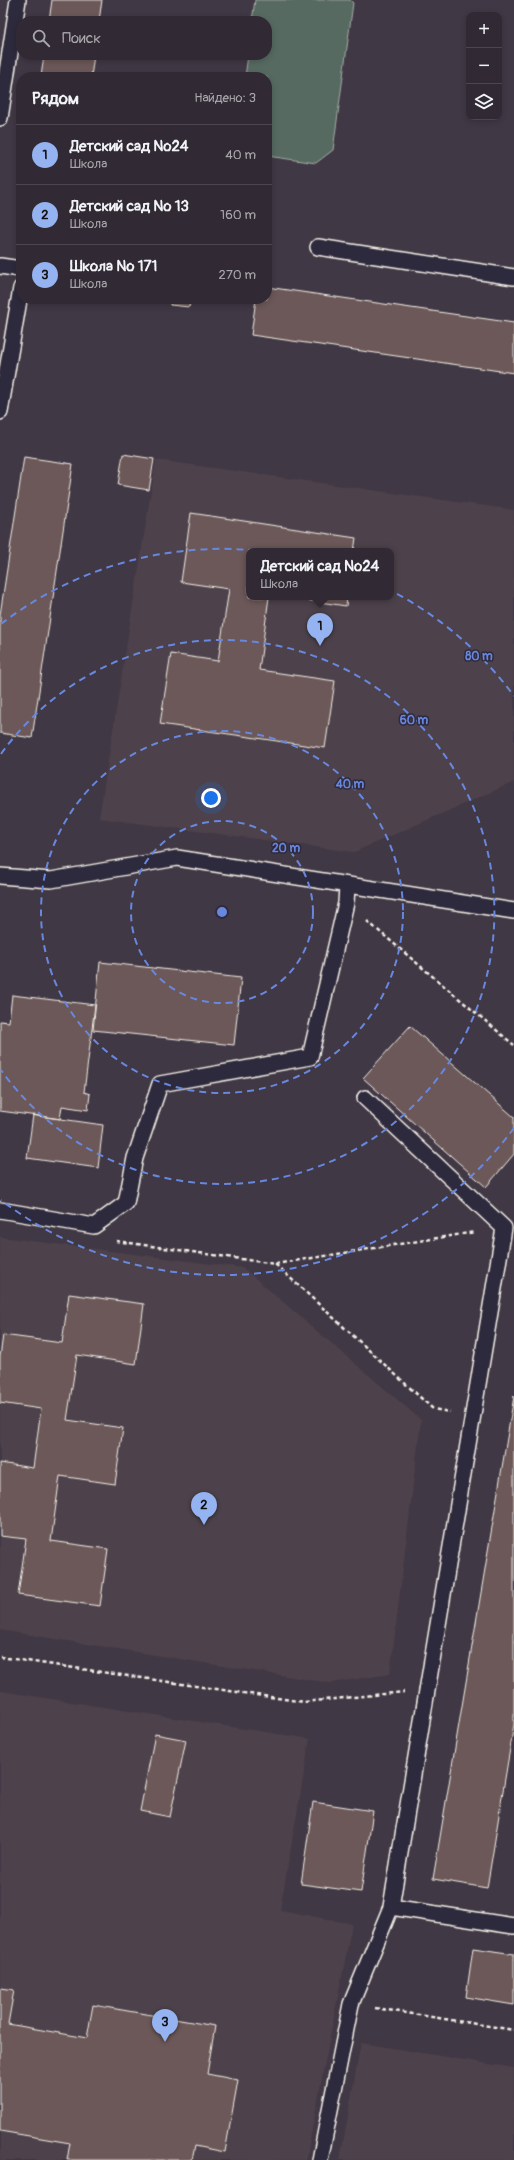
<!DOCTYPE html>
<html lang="ru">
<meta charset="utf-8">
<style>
body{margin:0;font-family:Pangolin,sans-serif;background:#39323c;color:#f1f3f6}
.controls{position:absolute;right:12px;top:12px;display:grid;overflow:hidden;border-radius:8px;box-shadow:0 2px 6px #0003}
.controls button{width:36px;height:36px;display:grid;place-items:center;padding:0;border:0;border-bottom:1px solid #4c464f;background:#312a34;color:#f1f3f6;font:20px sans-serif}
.you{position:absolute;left:211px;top:798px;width:14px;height:14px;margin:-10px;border:3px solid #fff;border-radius:50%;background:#1a73e8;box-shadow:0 0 0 6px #1a73e833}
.badge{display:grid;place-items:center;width:26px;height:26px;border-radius:50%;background:#95b2f1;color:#111;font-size:13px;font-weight:700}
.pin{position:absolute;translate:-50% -33px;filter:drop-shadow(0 1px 2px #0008)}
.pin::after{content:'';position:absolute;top:21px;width:14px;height:12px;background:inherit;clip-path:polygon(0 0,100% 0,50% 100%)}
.popup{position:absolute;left:246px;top:548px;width:148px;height:52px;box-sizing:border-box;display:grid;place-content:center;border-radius:8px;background:#312a34;filter:drop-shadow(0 1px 3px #0005);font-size:13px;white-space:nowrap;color:#a8a7ac}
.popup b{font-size:15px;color:#f1f3f6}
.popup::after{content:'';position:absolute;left:50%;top:100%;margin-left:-8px;border:8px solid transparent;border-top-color:#312a34}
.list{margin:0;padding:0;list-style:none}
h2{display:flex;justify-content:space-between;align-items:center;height:52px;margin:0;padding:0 16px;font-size:17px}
h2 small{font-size:13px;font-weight:400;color:#a8a7ac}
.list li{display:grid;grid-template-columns:26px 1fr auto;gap:12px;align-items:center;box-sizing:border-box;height:60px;padding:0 16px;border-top:1px solid #4c464f}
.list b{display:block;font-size:15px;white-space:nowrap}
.list p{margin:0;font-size:13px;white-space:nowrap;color:#a8a7ac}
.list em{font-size:13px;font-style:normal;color:#a8a7ac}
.icon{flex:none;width:22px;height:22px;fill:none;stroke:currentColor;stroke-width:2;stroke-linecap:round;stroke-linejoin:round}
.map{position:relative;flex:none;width:514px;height:2160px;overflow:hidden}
.search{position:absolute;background:#312a34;box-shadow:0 2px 6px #0003;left:16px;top:16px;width:256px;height:44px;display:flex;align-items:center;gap:10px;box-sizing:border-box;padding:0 14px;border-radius:16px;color:#a8a7ac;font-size:15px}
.panel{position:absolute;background:#312a34;box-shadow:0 2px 6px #0003;left:16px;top:72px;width:256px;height:232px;border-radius:16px}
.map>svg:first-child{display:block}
.built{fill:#4e424b;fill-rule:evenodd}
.green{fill:#576a62;stroke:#a6aea5}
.building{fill:#6c5959;stroke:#f4f1e8}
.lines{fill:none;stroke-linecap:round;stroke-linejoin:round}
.service-casing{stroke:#f4f1e8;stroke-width:18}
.path{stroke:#f4f1e8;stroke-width:2.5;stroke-dasharray:4 3;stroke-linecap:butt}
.service{stroke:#2f2a3d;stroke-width:15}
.ring{fill:none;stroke:#6887de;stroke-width:2;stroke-dasharray:7 5}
.centre{fill:#6887de;stroke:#2f2a3d;stroke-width:2}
.ring-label{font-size:12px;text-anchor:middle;font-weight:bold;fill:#6887de;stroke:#2f2a3d;stroke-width:3;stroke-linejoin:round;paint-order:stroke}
</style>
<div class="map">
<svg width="514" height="2160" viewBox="0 0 514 2160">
<rect width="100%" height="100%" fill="#413845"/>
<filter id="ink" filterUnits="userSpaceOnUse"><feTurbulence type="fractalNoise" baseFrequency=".025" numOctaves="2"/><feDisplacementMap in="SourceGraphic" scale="8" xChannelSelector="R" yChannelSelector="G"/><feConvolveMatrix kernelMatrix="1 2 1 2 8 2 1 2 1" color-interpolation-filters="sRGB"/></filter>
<g filter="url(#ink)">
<path class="built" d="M156,460L514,510V782L354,852L99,818ZM249,551H391V597H249Z
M0,1237L243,1268L421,1420L390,1674L330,1683L0,1630Z
M0,1691L310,1739L280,1910L352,1924L306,2160H0Z
M361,2043L514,2068V2160H340Z"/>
<path class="green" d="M255,0H350L353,3L333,150L316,163L267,156V77H245L248,55H267V21H252Z"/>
<path class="building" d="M52,0H102L99,21H49Z
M44,55H94L91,77H41Z
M267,287L514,323V373L251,335L256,299H267Z
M146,299H159L158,301Z
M171,299H191L189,307L170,305Z
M123,454L154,459L149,490L118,485Z
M24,457L73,464L32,738L0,733V615Z
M191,513L356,538L354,551H249V597H269L259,670L335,681L325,748L160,724L171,654L218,661L229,589L181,582Z
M286,597H347L346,606Z
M100,962L241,978L234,1045L93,1030Z
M12,995L95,1005L84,1092L90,1094L88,1110L62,1106L60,1119L0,1111V1021L9,1022Z
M410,1026L514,1117V1154L486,1187L363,1078Z
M33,1115L103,1125L98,1168L27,1158Z
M69,1294L144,1304L136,1364L77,1355L67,1420L123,1428L115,1484L60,1476L51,1541L108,1549L100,1606L18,1595L26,1539L0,1536V1463L33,1468L41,1409L0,1403V1357L3,1335L62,1343Z
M514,1396V1724L487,1888L433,1879Z
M155,1734L186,1740L170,1817L140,1811Z
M313,1802L373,1811L361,1892L301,1884Z
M473,1948L514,1954V2005L466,1997Z
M0,1988L14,1990L8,2024L87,2038L93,2005L215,2026L207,2074L238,2080L225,2152L195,2146L192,2160H67L70,2143L0,2131Z"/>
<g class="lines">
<defs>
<path id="service" d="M0,118L18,0
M318,247L514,277
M0,266L21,269
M0,412L21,288
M0,876L51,880L177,858L514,911
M365,1098L504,1228L391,1907L514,1926
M0,1210L94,1226L126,1203L135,1158L160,1084L310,1057L346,903L347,886
M320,2160L351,2004L391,1907"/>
</defs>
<use href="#service" class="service-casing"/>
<path class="path" d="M367,921L514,1045
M116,1241L275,1264L433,1409L450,1412
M275,1264L475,1232
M0,1657L304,1702L404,1692
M375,2008L514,2030"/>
<use href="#service" class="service"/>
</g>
</g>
<g class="ring">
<circle cx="222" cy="912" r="91"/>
<circle cx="222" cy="912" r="181"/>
<path d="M1 754A272 272 0 1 1 1 1070"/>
<path d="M514 1128A363 363 0 0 1 1 1200M1 624A363 363 0 0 1 514 696"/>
</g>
<circle cx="222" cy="912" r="6" class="centre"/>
<g class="ring-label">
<text x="479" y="660">80 m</text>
<text x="414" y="724">60 m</text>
<text x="350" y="788">40 m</text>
<text x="286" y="852">20 m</text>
</g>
</svg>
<div class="controls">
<button>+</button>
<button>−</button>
<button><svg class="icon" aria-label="layers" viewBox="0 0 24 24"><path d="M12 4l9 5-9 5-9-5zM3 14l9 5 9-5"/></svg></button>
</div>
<div class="you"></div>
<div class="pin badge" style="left:320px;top:646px">1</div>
<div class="popup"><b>Детский сад №24</b>Школа</div>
<div class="pin badge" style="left:204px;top:1525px">2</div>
<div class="pin badge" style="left:165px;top:2042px">3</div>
<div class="search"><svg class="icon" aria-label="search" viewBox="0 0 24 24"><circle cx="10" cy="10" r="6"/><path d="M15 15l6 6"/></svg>Поиск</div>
<section class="panel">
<h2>Рядом<small>Найдено: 3</small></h2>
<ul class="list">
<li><span class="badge">1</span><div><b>Детский сад №24</b><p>Школа</p></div><em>40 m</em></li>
<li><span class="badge">2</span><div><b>Детский сад № 13</b><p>Школа</p></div><em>160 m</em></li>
<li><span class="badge">3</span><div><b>Школа № 171</b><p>Школа</p></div><em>270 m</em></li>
</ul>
</section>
</div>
